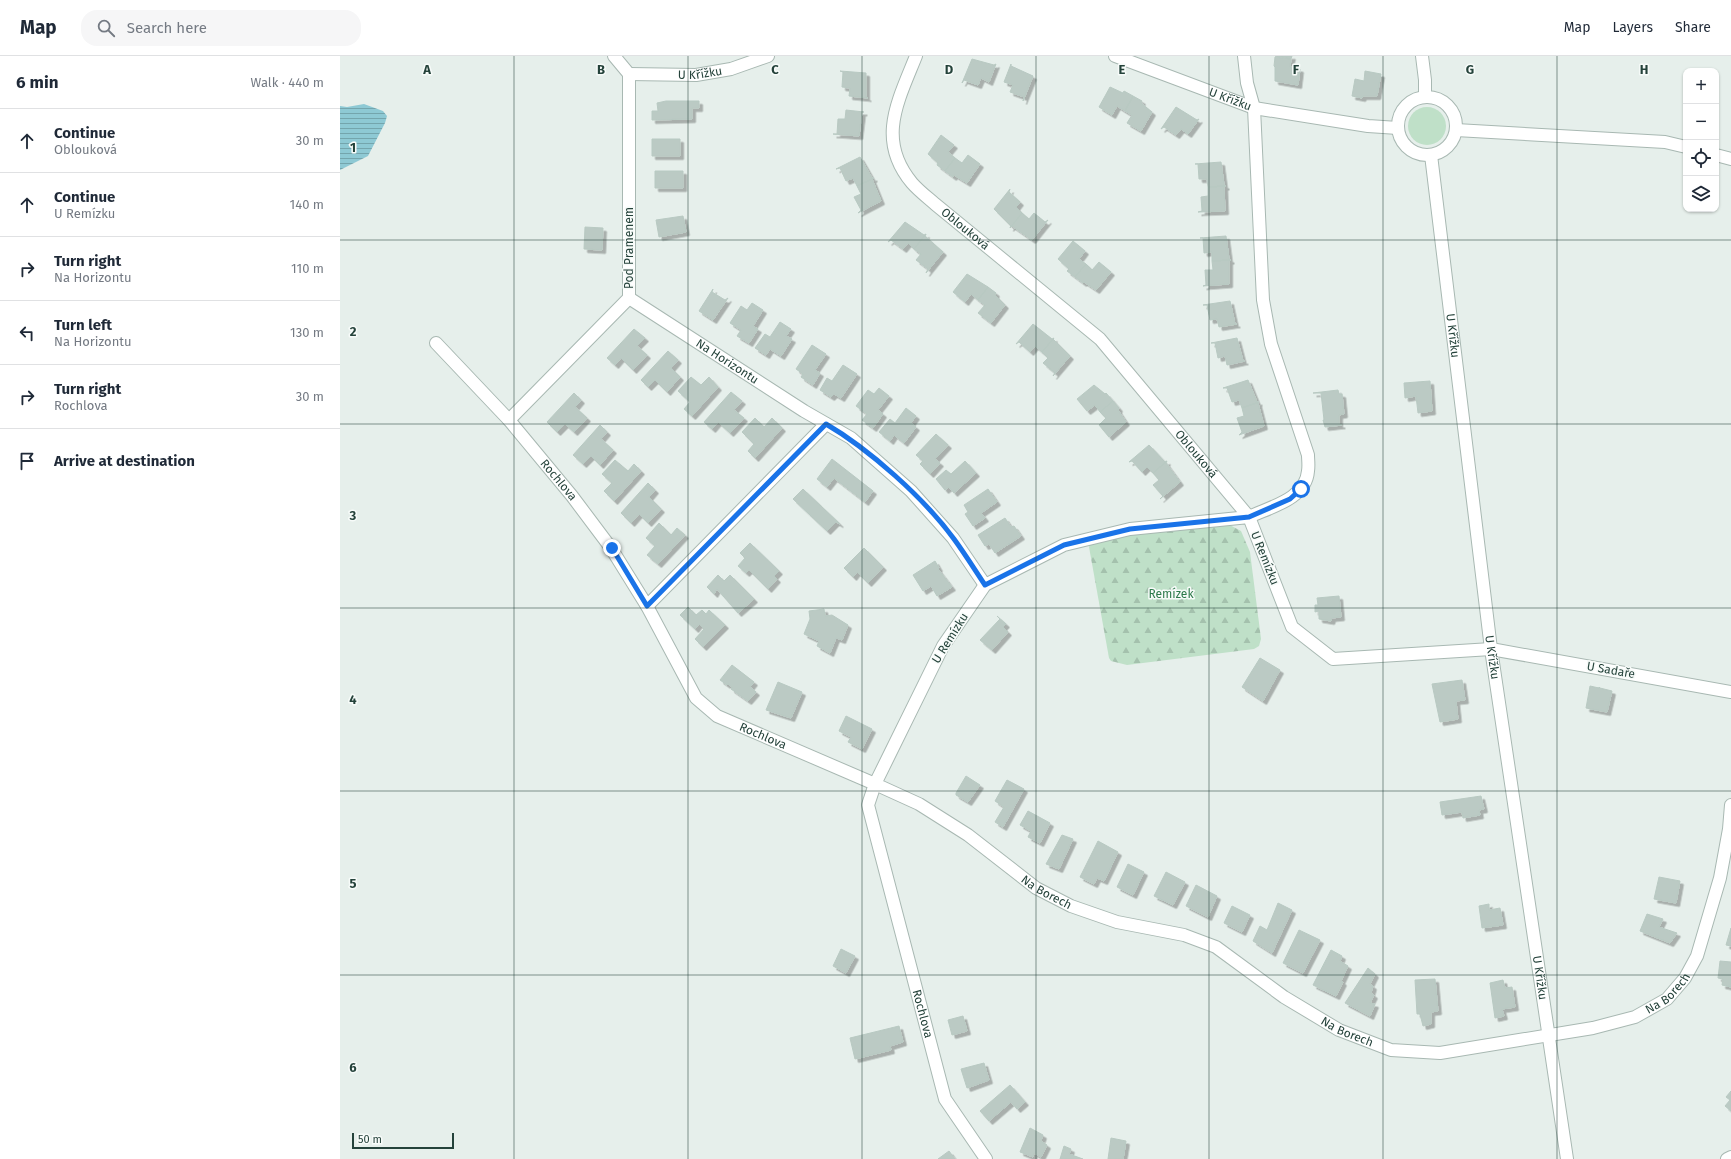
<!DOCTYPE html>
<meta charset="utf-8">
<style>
body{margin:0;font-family:"Fira Sans",sans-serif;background:#f6f6f7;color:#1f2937}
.controls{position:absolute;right:12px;top:12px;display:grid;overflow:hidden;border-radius:8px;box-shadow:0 1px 3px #0004}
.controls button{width:36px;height:36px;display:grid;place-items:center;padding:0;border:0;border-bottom:1px solid #e0e1e3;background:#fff;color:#1f2937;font:20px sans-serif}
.scale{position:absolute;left:12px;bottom:10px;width:102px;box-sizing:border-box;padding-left:4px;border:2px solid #24423a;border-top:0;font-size:11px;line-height:14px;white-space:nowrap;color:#24423a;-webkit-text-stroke:3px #f7fbf9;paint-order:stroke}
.stop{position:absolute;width:12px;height:12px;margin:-9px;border:3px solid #1a73e8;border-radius:50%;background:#fff}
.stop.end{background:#1a73e8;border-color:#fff;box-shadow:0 1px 4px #0008}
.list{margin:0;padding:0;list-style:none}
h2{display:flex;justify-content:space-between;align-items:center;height:52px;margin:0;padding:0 16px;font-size:17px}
h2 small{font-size:13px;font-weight:400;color:#747a83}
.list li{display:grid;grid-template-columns:26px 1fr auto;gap:12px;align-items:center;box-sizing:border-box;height:64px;padding:0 16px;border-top:1px solid #e0e1e3}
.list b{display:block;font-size:15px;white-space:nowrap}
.list p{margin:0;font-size:13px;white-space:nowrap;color:#747a83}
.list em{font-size:13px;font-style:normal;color:#747a83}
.icon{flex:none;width:22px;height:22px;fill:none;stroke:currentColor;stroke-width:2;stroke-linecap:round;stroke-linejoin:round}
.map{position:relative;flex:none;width:1391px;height:1103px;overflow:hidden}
header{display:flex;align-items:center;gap:24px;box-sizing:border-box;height:56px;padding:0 20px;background:#fff;border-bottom:1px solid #e0e1e3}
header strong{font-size:19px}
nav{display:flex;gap:22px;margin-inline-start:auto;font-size:14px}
.search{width:280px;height:36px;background:#f6f6f7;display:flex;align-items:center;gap:10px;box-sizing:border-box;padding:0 14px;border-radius:16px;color:#747a83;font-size:15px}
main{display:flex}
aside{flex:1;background:#fff}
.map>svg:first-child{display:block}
.grass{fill:#bfe0c8}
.forest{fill:url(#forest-firs)}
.water{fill:url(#water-rules)}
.building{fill:#bbcac4;stroke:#b8c9c2;filter:url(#shadow)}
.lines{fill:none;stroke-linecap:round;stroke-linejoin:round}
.minor-casing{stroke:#a8b8b2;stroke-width:14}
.minor{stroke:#fff;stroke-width:12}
.route{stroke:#1a73e8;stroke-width:5}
.grid{fill:none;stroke:#24423a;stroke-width:1;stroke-opacity:0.55}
.labels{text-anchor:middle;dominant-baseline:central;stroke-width:3;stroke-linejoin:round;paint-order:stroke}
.street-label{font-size:12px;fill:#24423a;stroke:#f7fbf9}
.park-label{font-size:12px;fill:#2d7a4b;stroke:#f7fbf9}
.grid-label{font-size:13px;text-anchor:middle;font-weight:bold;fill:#24423a;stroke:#f7fbf9;stroke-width:3;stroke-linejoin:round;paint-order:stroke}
</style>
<header>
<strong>Map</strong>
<div class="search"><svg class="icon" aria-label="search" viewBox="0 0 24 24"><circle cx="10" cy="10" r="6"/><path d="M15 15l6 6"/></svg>Search here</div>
<nav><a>Map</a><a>Layers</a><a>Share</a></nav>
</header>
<main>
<aside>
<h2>6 min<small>Walk · 440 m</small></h2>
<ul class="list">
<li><svg class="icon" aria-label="ahead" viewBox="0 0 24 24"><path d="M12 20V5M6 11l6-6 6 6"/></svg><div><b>Continue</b><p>Oblouková</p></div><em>30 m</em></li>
<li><svg class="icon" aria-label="ahead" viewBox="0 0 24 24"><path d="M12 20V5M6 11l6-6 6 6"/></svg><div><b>Continue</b><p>U Remízku</p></div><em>140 m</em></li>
<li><svg class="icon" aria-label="right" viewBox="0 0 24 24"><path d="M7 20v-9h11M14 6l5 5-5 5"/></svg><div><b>Turn right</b><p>Na Horizontu</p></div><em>110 m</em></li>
<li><svg class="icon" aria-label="left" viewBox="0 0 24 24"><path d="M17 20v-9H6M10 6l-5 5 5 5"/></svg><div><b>Turn left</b><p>Na Horizontu</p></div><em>130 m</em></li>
<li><svg class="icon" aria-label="right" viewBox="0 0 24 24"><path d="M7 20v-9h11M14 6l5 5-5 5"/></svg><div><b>Turn right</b><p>Rochlova</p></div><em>30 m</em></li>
<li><svg class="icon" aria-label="arrive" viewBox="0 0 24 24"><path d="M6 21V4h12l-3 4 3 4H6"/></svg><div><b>Arrive at destination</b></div></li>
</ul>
</aside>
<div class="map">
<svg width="1391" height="1103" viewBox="0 0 1391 1103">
<defs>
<pattern id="forest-firs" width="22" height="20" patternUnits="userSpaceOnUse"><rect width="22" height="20" fill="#bfe0c8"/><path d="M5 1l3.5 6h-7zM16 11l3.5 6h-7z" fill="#a4c1ad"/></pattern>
<pattern id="water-rules" width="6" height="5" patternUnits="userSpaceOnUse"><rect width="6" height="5" fill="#8ec9d4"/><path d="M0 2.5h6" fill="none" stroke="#74a5ad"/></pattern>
<filter id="shadow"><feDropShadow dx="3.5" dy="3.5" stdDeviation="0" flood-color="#0004"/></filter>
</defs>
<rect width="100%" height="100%" fill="#e6efeb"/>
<path class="grass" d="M1068 70a19 19 0 1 1 38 0a19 19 0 1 1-38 0Z"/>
<path class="forest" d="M884,466L901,475L910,496L921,583L919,590L914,593L787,609L771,605L769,602L749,491L752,483Z"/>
<path class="water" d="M24,48L43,55L47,60L45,67L28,100L0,114V50L7,51Z"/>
<path class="building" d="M935,0H952L951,3Z
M935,1L951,3L950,11L960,13L958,29L935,25V11L934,10Z
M632,3L654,9L656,8L649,26L641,22L638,29L624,24L622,27Z
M671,8V10L693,20L683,45L684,41L670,36L673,29L664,26Z
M500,15L526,17V41L528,42L509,40L510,32L502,31L503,16Z
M1025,15L1041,18L1037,40H1023L1022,42L1012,40L1015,23L1024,25Z
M770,31L783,37L784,35L793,40L785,55L777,50L772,59L759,51Z
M793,40L802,45L801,47L812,56L801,75L787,67L792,59L785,55Z
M326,45H359V52H352V63L312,64V55H318L317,47Z
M836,51L857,64L859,63L848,78L841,73L836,79L824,71L821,73Z
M506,54L524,56H522L519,80L493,78H497L498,63H505Z
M601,79L614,89L608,96L615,102L605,115L597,109L598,107L588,98Z
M312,83H340V100H312Z
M628,99L640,108L627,127L614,119L613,121L605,115L615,102L622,107Z
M520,101L532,122H534L517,130L513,122L506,125L500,112L496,113Z
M881,106L884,129L886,130L868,131L867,123H859L858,108H855Z
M315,115H343V132H315Z
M534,122L532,123L541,145L518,157L521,154L514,141L521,138L517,130Z
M886,130L884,131L885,155L858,156L862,155L861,141L868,140V131Z
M670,133L669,136L680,146L676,151L682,157L670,172L671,170L654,153Z
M682,157L689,163L694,157L705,166L708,164L692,184L672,170L670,172Z
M343,160L346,176L319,181L316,164Z
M565,166L584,179L586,178L574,193L568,187L563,193L551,184L548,186Z
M245,171L263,172L262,194L244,193Z
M586,178L585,180L603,196L586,217L588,213L576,204L581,198L574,193Z
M886,180L889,203L891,204L872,205V196L864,197L863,182H860Z
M733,185L745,195L739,203L746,208L735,221L727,215L729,213L718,203Z
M891,204L889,205V228L863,230L866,229L865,214H873L872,205Z
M759,206L771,216L756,234L744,226L743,227L735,221L746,208L752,214Z
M627,218L648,231L638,244L631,238L625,246L613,236Z
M648,231L656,237L655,239L665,249L651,267L638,257L645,249L638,244Z
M373,233L372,236L385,244L388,242L373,264L359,255Z
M890,245L895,268H897L879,271L877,263L870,264L867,249H863Z
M412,247L423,254L413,270L418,273L409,287L397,280L401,274L390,267L401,250L407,254Z
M440,266L451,273L446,280L452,283L441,300L430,293L426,299L415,292L425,278L430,281Z
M693,268L712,283L714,282L702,296L695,290L690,296L679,286L676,288Z
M294,273L305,282L297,290L307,299L293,314L281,302L275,309L267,302Z
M714,282L713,283L730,300L713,320L715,317L703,307L708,302L702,296Z
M897,282L903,305H905L887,309L885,300L878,302L875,287H871Z
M472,289L486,298L475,314L480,317L473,329L461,321L463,318L456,313Z
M328,295L338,304L331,312L340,321L327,336L315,324L308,331L301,324Z
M503,309L517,318L501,342L494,338L491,341L480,334L487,322L492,325Z
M351,321L361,329L369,321L378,331L352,360L344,353L350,346L338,335Z
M908,324L917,346H919L902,352L899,344L892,346L887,332H883Z
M1090,325L1092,355L1078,357L1076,340L1065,342L1064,327Z
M754,329L765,338L766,337L773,345L760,356L755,349L747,355L737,343Z
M539,332L549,340L538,354L543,358L533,372L522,364L527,358L516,350L528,334L534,338Z
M998,334L999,338H1002L1004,358L999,359V368L1002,369L985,371L983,364H984L981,337H973Z
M391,336L402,345L394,354L404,362L390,377L378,366L372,373L364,366Z
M234,337L241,344L235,351L247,362L234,376L225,368L217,376L207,366Z
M773,345L779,352L778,354L786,366L769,381L759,369L766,362L760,356Z
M919,346L918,347L924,370L899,379L902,376L897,362L904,360L902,352Z
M566,352L576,360L571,367L576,371L564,387L554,379L550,385L539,376L550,363L555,367Z
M415,362L424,371L432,362L442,372L415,402L408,395L414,388L402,376Z
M260,369L267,376L261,383L273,394L260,409L251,400L243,408L233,399Z
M596,378L608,389L595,403L600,407L590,418L580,408L583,405L576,399Z
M809,389L825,406L827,405L813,417L807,411L802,416L792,405L789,406Z
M492,403L533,435L525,446L494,422L487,431L477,423Z
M275,404L288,415L294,408L301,415L274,445L264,435L272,427L262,418Z
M625,405L636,417L614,437L609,431L605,434L596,423L606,414L611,418Z
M827,405L826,407L840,426L820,443L823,440L813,429L819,424L813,417Z
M308,427L315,434L309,441L321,453L308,467L299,458L291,467L281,457Z
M463,433L500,468L496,466L487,475L453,443Z
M648,433L657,446L641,457L645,462L633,470L625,458L628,456L624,449Z
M665,462L671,471L674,470L681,480L655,497L649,488L645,490L638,479Z
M319,467L331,479L337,472L345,479L318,508L307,499L315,490L306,482Z
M410,487L439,515L434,520L437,523L428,533L409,514L406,517L398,510L405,502L400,497Z
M524,492L543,511L528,527L517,516L513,521L504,512Z
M595,505L599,512L598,513L612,531L597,540L591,530L583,535L573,519Z
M378,519L384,525L390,519L414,543L398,557L377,533L374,538L367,531Z
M999,540L1001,561L992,562L991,565L979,563V555L975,556V549H978L977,542Z
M348,551L356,559L362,554L366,558L369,554L385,569L363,591L355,583L364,573L359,568L355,573L340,559Z
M484,553L485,560L492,559L508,569L502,584L496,582L490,597L477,590L479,585L464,578L470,563L469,555Z
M657,560L666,568L663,571L668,576L652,594L640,584L660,563Z
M920,602L940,614L923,645L902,631Z
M392,609L414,626L410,631L416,636L408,645L391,633L392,631L388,628L387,629L380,624Z
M1122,624L1125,644L1116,645L1118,663L1100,666L1092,628Z
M438,626L462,636L451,662L426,654Z
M1250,630L1259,632V631L1260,632L1272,635L1267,656L1246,652Z
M506,660L532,673L522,693L508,686L511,681L499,675Z
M626,720L640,729L628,746L616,739V737Z
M667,724L684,733L663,771L655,766L664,751L655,745Z
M1141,740L1144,753L1139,754L1140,759L1123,762L1122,756L1102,759L1100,746Z
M688,755L710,767L700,787L688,781L691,775L680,769Z
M722,779L733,783L719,813L706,808Z
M758,785L778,796L764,825L757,822L754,828L740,821Z
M788,808L804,816L793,839L777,831Z
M826,816L845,826L833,849L814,840Z
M1319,821L1340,825L1336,847L1314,843Z
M856,829L877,840L868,861L846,850Z
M938,847L952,854L932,897L913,885L920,870L927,874Z
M1149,848V854L1160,852L1163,869L1142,872L1139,850Z
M892,850L910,859L902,876L884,867Z
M1307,858L1323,863L1319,871L1337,877L1330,887L1300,875Z
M1391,872V890L1386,889Z
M959,874L980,884L963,917L943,907Z
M501,893L515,900L506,917L493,910Z
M991,894L1002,900L1000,905L1008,910L1001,925L1003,926L996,940L973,929Z
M1380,905L1391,906V931L1382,929L1383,923L1378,922Z
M1028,912L1035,918L1030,928L1033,930L1031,937L1034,939L1030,947L1035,948L1030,960L1005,947Z
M1095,923L1098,955L1091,956V968L1083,970L1080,958H1077L1075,924Z
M1163,924L1165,932L1172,931L1175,951L1162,953L1164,960L1155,962L1150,927Z
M623,960L627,975L612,979L608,964Z
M559,970L563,986L550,990L551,994L515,1003L510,982Z
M644,1007L649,1024L627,1032L621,1013Z
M670,1029L685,1046L677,1053L671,1046L649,1065L640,1055Z
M1391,1035V1055L1385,1050L1390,1044L1386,1041Z
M690,1072L703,1079L701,1085L707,1089L701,1101L694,1097L693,1101L680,1096Z
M771,1082L786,1085L783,1103H768Z
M724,1090L731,1093L729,1098L743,1103H720Z
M609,1095L615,1103H598Z"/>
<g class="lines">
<defs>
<g id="minor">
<path id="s1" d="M576,0C558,45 536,84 572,127C579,135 587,141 595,148L760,283L909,461C930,451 966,443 968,415C969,409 968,404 968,399L931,288L923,244L914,52L907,27L904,0"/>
<path id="s2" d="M775,0L914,52L1028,70L1058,72"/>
<path d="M1082,0L1085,24V41"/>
<path id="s3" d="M289,18L356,19L391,13L428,0"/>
<circle cx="1087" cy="70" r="29"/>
<path d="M1116,74L1325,86L1346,91"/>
<path id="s4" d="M1091,99L1151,593L1227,1103"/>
<path d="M1376,99L1391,103"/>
<path id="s5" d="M289,242L464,355L511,382L571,435L613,482L645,529"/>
<path id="s6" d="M96,287L169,364L232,440L271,492L307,550L356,642L377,660L535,728L528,749L605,1043L646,1103"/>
<path d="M169,364L289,242V18L274,0"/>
<path d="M307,550L486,368"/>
<path id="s7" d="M1391,636L1151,593L993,603L952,571L909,461L790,473L724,489L645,529L603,590L535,728L579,748L628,779L696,832L731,850L777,866L844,879L876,891L944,941L999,974L1051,994L1100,997L1253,972L1295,961L1327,943L1345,922L1357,900L1380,822L1389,773L1391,749"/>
<path d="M1387,1103L1391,1101"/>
</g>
</defs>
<use href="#minor" class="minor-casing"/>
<use href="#minor" class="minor"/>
</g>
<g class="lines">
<path class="route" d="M272,492L307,550L486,368C529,393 584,442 614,483C625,498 635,514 645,529L724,489L790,473L909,461L950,443L961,433"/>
</g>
<path class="grid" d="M174,0V1103M348,0V1103M522,0V1103M696,0V1103M869,0V1103M1043,0V1103M1217,0V1103M0,184H1391M0,368H1391M0,552H1391M0,735H1391M0,919H1391"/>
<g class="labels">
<g class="street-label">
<text stroke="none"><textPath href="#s3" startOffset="71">U Křížku</textPath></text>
<text stroke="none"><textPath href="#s2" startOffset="123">U Křížku</textPath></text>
<text stroke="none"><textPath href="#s1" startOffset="206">Oblouková</textPath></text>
<text transform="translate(289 192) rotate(-90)">Pod Pramenem</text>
<text stroke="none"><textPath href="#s4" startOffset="182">U Křížku</textPath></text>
<text stroke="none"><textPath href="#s5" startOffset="117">Na Horizontu</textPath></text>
<text stroke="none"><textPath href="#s1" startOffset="530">Oblouková</textPath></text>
<text stroke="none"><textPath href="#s6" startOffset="184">Rochlova</textPath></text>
<text transform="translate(925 502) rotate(68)">U Remízku</text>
<text transform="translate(610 582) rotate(-58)">U Remízku</text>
<text stroke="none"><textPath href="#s4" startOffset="506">U Křížku</textPath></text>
<text transform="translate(1271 614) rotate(10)">U Sadaře</text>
<text stroke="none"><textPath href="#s6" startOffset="520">Rochlova</textPath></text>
<text stroke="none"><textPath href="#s7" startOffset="1280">Na Borech</textPath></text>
<text stroke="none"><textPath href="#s4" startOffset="830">U Křížku</textPath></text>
<text stroke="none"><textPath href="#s7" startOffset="1952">Na Borech</textPath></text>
<text stroke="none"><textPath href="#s6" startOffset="880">Rochlova</textPath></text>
<text stroke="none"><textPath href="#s7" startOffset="1616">Na Borech</textPath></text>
</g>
<g class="park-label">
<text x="831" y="538">Remízek</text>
</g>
</g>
<g class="grid-label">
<text x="87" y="18">A</text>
<text x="261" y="18">B</text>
<text x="435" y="18">C</text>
<text x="609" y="18">D</text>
<text x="782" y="18">E</text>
<text x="956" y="18">F</text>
<text x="1130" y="18">G</text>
<text x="1304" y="18">H</text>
<text x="13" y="96">1</text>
<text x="13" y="280">2</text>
<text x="13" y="464">3</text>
<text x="13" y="648">4</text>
<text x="13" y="832">5</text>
<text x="13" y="1016">6</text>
</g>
</svg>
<div class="controls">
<button>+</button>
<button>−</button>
<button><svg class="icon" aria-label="locate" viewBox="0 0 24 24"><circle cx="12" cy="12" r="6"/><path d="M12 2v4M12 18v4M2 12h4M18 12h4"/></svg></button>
<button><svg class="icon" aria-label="layers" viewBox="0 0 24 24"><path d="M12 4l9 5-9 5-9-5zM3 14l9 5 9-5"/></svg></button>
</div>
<div class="scale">50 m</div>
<div class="stop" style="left:961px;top:433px"></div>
<div class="stop end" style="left:272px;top:492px"></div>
</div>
</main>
